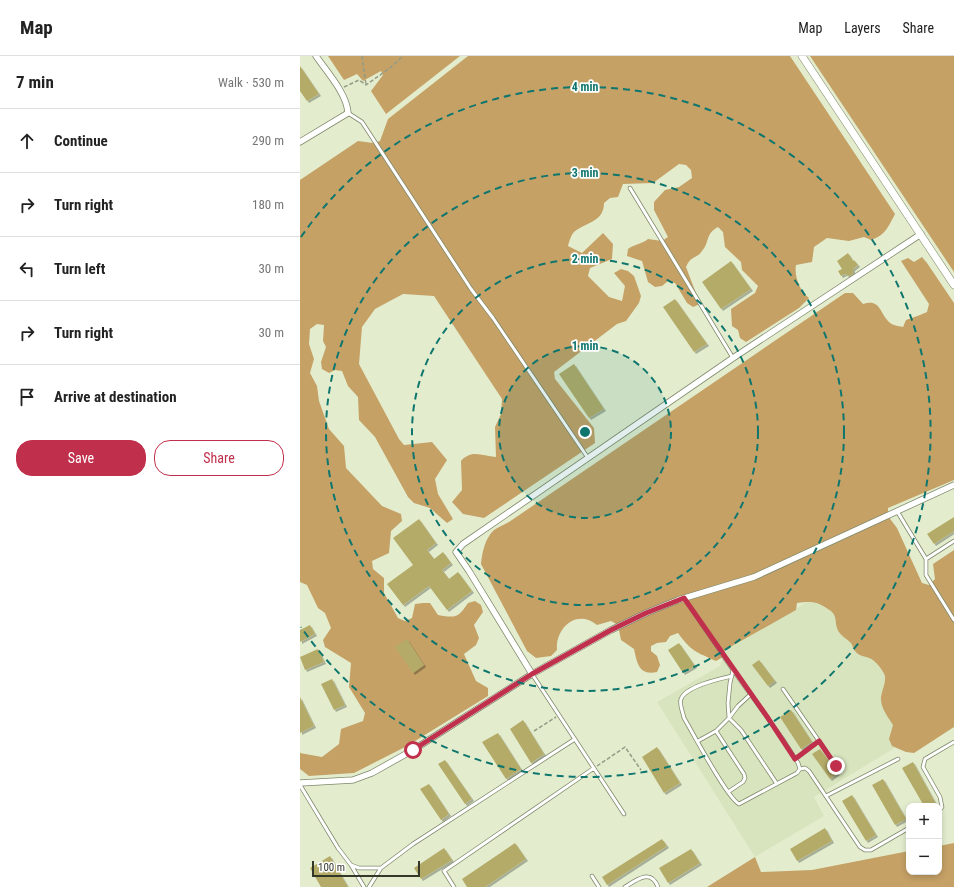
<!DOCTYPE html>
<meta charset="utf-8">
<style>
body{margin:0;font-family:"Roboto Condensed",sans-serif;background:#f2f2f2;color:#222}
.controls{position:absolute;right:12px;bottom:12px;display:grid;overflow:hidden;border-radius:8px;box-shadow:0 2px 6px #0003}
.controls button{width:36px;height:36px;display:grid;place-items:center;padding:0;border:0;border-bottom:1px solid #e0e0e0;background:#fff;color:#222;font:20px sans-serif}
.scale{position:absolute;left:12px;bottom:10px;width:108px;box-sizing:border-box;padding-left:4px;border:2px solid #33372a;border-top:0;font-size:11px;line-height:14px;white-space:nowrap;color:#33372a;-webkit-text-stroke:3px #fff;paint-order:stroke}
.stop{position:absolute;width:12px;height:12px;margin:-9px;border:3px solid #c0304c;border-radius:50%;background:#fff}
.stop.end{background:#c0304c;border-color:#fff;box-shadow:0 1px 4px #0008}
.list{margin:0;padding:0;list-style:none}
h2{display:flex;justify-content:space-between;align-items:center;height:52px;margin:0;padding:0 16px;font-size:17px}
h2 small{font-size:13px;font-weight:400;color:#767676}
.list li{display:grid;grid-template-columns:26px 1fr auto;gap:12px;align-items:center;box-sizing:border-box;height:64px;padding:0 16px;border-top:1px solid #e0e0e0}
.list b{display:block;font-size:15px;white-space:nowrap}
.list em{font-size:13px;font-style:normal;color:#767676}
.actions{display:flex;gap:8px;padding:12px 16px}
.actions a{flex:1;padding:9px 0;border:1px solid #c0304c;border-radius:16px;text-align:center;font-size:14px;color:#c0304c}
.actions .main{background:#c0304c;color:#fff}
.icon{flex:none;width:22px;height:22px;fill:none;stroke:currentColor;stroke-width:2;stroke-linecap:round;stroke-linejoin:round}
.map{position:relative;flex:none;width:654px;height:831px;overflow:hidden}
header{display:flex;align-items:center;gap:24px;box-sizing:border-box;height:56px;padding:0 20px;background:#fff;border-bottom:1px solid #e0e0e0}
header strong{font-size:19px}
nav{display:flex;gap:22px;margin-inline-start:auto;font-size:14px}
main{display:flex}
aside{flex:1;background:#fff}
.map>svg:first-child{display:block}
.built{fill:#d8e4be}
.forest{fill:#c5a166}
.building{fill:#b5ab68;filter:url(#shadow)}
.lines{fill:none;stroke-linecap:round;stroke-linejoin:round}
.service-casing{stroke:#7f886b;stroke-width:4.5}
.minor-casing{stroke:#7f886b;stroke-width:7}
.tertiary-casing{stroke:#7f886b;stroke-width:8}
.path{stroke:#939b84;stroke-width:1.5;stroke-dasharray:4 2;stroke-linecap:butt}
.service{stroke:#fff;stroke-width:3}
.minor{stroke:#fff;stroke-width:5.5}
.tertiary{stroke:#fff;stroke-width:7}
.route{stroke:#c0304c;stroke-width:5}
.ring{fill:none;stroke:#0f766e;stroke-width:2;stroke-dasharray:7 5}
.centre{fill:#0f766e;stroke:#fff;stroke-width:2}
.ring-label{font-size:12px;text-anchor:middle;font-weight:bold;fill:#0f766e;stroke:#fff;stroke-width:3.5;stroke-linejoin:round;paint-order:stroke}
</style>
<header>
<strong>Map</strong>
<nav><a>Map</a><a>Layers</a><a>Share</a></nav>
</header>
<main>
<aside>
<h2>7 min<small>Walk · 530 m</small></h2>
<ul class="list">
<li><svg class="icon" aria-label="ahead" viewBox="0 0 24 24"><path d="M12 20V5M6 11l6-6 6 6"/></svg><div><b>Continue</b></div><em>290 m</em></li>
<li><svg class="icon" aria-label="right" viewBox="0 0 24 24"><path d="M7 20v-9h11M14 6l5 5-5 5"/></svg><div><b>Turn right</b></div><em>180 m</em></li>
<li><svg class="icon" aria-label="left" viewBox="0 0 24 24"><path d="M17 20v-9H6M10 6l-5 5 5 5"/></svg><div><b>Turn left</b></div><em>30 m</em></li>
<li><svg class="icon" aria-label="right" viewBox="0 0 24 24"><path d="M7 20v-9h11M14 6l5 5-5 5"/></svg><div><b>Turn right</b></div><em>30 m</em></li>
<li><svg class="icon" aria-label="arrive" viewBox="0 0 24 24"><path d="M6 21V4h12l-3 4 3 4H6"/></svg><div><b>Arrive at destination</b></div></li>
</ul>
<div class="actions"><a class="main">Save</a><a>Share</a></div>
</aside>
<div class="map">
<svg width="654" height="831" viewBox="0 0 654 831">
<defs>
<filter id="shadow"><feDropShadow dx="2" dy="2" stdDeviation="0" flood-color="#0004"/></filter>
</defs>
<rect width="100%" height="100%" fill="#e3edce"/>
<path class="built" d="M531,532L621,676L514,741L524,760L455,801L357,646L420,610L426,594Z"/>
<path class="forest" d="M28,0H160L86,58L71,35L83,19L81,15L63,25L57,18L44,24Z
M168,0H490L595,158C588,171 586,179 571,184L564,181L549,185L527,182L514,191L512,206L496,209C494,221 500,235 509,242L499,252L446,286L440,282L438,274L432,270L431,253L455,237L458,230L442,214L441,206L425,191L423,176L418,171C405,178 410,186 402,195C397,203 391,199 386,211L400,248L393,251L387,247L375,227L368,225L362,230L355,231L348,226L342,205L327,200L328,193C335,188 342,188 348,183L362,185L368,181L354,154V146L365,134L379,131L392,122L391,114L386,109L379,108L353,127L323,128L318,141L310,142L304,147C304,166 286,166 274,176C271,179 269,186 268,190L282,197L303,177L313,188L312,203L290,212L288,220L309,241L322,245L325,230L314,217L321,213L328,215L334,220L341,240L339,247L326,265L317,268L254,316L255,323L294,372L295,387L184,462L163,458L152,446L162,434L161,405C172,393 182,400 196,401L195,371L201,358L202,343L134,240L103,238L75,253L62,271L59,308L99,383L104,389L132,386L147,404L135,423L138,438L153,463L147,467L130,452L114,447L108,441L75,381L59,364L58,341L48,330L42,315L35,314L29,317L22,313L21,306L26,291L23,285L24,269L17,268L10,273L9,288L14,303L10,317L17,330L19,345L29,373L44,390L46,412L82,450L101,458L102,465L91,475L89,497L72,505L73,513L84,522V537L98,562L105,565L112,562L115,548L123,547H130L138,559C156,562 158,562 168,547L175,545L181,549L183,556L174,569L179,582L176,589L164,598L176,625L188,632V640L107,690L54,717L9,720L0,713V697L22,701L39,688L41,673L63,665L65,657L49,631L51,607L25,591L23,584L31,572L25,557L18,552L7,529L0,526V124L58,85L73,87L80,85L88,63Z
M510,0H654V216Z
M622,201L627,207L654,247V424L588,452V460L597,472L622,527L629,529L635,523L633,508L654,494V671L614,697L606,696L592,690L589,683L593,669C588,661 580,651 581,641C582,634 586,627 585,620C583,614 575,604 569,602C564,600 559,600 555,595C553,593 553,590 551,587C546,582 539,579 537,572C535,566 537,560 531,555C517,545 513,545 497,547L496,554L425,594L423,601L416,605C396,596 391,595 378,577L370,580L366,586L357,587L351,590V595L357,600L360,609L357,616C339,620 337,607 334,593L321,584L318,569L311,565L297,569C277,552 255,572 257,594L251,600L236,602L227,595L181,508C182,497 185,482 194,474C198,471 204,469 209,466L545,237H553L563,248C580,243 579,255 588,265C591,269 598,270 603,271L606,264L620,259L627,256L629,248L601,205L608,202L614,206Z
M654,787V831H407L455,801L461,816L512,814L609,795V816H639V790Z"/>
<path class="building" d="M0,10L19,38L7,45L0,35Z
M548,197L553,205L554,204L558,209L553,213V218L550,220L545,218L541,220L538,215L542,213L537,205Z
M431,205L451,233L421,253L402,226Z
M375,243L407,288L394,296L363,251Z
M274,308L304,353L289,362L259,318Z
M654,461V475L634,488L627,478Z
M119,463L136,487L127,494L134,503L143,496L151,507L142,514L149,523L158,516L172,535L147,554L129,530L103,549L87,528L113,509L93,482Z
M10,569L15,578L0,586V574Z
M107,583L124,609L113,617L95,591Z
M379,587L395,610L383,617L368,594Z
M18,593L24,606L5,614L0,601Z
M459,604L475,625L468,630L452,609Z
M32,623L45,649L34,654L21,628Z
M0,641L14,670L0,677Z
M491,654L512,686L501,693L480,661Z
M223,664L244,698L231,707L210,673Z
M198,677L221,713L206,723L182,686Z
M357,691L380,727L364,737L342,701Z
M520,693L538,717L530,723L512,698Z
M145,704L172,743L165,748L138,708Z
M613,706L636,748L632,750H624L602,712Z
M583,723L606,763L595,769L572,729Z
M129,728L149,758L141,764L120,733Z
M552,739L576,779L566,785L542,745Z
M525,772L532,785L497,805L490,793Z
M362,783L367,790L307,829L302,821Z
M215,787L226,803L185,831H167L162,823Z
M144,792L152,804L121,823L114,812Z
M391,793L400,807L368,827L359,812Z
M30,800L48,831H21L10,812Z"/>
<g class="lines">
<defs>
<path id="service" d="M48,57L62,66L171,233L193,262L288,402
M330,132L433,302
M597,455L626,503V519L654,564
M626,503L654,485
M384,542L433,614L430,627L428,647L429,662L441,674L477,728
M232,618L324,758
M432,620C419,623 386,630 381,643C379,649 383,656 384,662C393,677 427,742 439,748L497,717L500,713L498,707L482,682L433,614
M483,633L519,685L495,703
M416,675L444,718L445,722L443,726L428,736
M398,685L416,675L429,662L438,650L451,638
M519,685L536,710
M500,713L505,712L509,715L560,791L565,794H571L609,772
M0,729L38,792L51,809L64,831
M526,740L598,703
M639,755L642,751L640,741L623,711L625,703L654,686
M51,809L59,812H81
M292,820L299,831
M69,831L81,812L113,788L275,683
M154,831L144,815L294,712
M325,831C336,824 351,812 358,831"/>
<path id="minor" d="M0,86L48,57C47,38 27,16 16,0
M232,618L169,515L156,496L163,488L433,302L621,178
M0,727L53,724L72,717L113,694L232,618L311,574L346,557L378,544L454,521L654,429"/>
<path id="tertiary" d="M502,0L654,229"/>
</defs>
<use href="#service" class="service-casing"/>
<use href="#minor" class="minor-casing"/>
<use href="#tertiary" class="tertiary-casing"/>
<path class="path" d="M62,0L66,29
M44,31L59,24L66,29L90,12L103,0
M234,675L256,661
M297,710L325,691L341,714"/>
<use href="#service" class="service"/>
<use href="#minor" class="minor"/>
<use href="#tertiary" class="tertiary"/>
</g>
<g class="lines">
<path class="route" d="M113,694L232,618L311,574L346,557L384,542L468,662L495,703L519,685L536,710"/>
</g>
<circle cx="285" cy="376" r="86" fill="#0f766e" fill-opacity=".12"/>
<g class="ring">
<circle cx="285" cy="376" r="86"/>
<circle cx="285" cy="376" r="173"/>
<circle cx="285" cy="376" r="259"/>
<path d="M1 181A345 345 0 1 1 1 571"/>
</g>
<circle cx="285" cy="376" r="6" class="centre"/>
<g class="ring-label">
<text x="285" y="35">4 min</text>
<text x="285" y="121">3 min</text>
<text x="285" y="207">2 min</text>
<text x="285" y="294">1 min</text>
</g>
</svg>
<div class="controls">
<button>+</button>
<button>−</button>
</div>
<div class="scale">100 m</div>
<div class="stop" style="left:113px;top:694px"></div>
<div class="stop end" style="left:536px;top:710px"></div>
</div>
</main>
